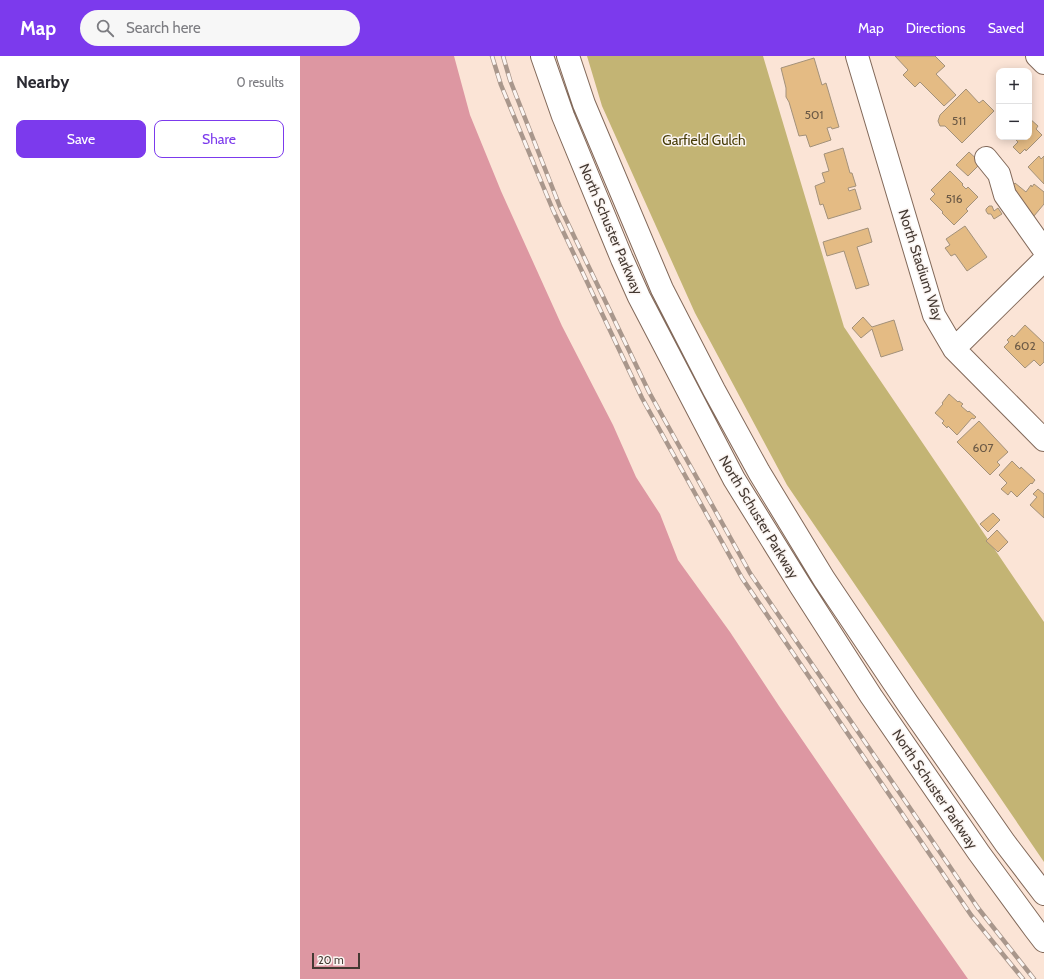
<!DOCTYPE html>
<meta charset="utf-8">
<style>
body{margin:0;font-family:Cabin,sans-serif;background:#f7f7f7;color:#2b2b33}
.controls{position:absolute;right:12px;top:12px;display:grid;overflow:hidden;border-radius:8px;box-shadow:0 2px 10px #0003}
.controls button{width:36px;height:36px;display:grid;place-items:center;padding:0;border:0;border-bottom:1px solid #e1e1e2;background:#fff;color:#2b2b33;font:20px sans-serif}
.scale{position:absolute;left:12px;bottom:10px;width:48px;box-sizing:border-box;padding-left:4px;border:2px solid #443932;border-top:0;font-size:11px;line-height:14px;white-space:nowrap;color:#443932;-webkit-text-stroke:3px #fbf5f2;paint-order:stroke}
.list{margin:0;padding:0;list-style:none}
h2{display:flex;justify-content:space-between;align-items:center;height:52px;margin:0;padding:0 16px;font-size:17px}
h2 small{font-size:13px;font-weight:400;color:#7c7c81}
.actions{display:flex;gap:8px;padding:12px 16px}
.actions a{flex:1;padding:9px 0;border:1px solid #7c3aed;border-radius:8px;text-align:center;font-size:14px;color:#7c3aed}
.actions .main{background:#7c3aed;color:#fff}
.icon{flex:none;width:22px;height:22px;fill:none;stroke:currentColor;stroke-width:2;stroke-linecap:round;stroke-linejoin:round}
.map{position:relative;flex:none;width:744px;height:923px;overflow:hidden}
header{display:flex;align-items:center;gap:24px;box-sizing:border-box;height:56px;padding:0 20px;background:#7c3aed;color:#fff}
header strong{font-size:19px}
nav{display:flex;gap:22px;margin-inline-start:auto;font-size:14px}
.search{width:280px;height:36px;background:#f7f7f7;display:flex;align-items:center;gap:10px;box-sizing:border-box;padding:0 14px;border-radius:22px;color:#7c7c81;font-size:15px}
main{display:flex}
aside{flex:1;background:#fff}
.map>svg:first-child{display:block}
.forest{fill:#c3b474}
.water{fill:#dd97a2}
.building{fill:#e4bb84;stroke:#a3917a}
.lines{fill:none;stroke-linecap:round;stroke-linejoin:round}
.minor-casing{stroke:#82695a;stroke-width:24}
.highway-casing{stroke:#82695a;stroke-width:24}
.minor{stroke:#fff;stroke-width:22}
.highway{stroke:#fff;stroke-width:22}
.rail-casing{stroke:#a9978c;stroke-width:4.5}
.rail{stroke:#fbf5f2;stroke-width:3;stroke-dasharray:9;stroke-linecap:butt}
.labels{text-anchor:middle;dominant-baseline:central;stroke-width:3;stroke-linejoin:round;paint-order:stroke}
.number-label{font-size:12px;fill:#6c5a46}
.park-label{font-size:14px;fill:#473c07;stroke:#fbf5f2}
.street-label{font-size:14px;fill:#443932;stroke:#fbf5f2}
</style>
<header>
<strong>Map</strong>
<div class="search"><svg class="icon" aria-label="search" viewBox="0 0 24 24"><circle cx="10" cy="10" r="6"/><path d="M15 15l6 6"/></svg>Search here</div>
<nav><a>Map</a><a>Directions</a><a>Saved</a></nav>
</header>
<main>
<aside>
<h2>Nearby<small>0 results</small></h2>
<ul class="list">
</ul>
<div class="actions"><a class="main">Save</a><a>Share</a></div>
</aside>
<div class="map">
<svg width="744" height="923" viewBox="0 0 744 923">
<rect width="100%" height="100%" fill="#fbe4d6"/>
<path class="forest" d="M287,0H463L544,271L744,566V806L487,429L395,257L302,50Z"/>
<path class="water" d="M0,0H154L170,59L201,135L262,270L313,369L336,421L360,458L378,504L430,576L479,650L577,793L668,923H0Z"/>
<path class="building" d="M595,0H635L645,10L636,18L656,39L644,50L620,26L615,31L603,19L608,14Z
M514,2L522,29L526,27L539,71L532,73L531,71L527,72L531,84L510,91L506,79L499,80L489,46L486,41V32L481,12Z
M666,33L679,47L683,44L694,55L662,87L645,70H640L638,65L640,59Z
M729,62L738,70L736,73L742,79L726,95L725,93L720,98L713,91L718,86L713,81H729Z
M543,92L550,117H552L556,130L548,132L549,135L555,133L561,153L528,163L523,148L520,149L515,130L525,126L522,117L529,115L524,98Z
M669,96L681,107L668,120L656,109Z
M739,100L741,103L744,100V128L728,111Z
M650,115L663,128L662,129L666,133L668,131L678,141L666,153L668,155L654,169L642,157L643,156L630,143L635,138L631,134Z
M715,127L726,136L731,129L732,131L734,128L744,136V148L734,160L708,135Z
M689,150H692L694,155L698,152L702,158L694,163L691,158H688L686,155V153Z
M665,170L687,201L667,215L655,198L651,200L645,192L650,189L646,183Z
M568,172L572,186L557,191L569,229L556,233L544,195L527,200L523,186Z
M563,261L572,271L594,264L603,294L581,301L572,273L561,282L552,272Z
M725,269L744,287V306L740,310L734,304L725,312L704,291L709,286L707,284L712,279L714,281Z
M649,338L658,346L659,345L663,348L661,350L668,356L669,355L676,361L674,363L672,362L657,379L648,370L647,372L642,367L644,365L635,357L643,348L642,347Z
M679,365L708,396L697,406L700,409L690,419L657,386Z
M712,405L720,413L721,411L735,424L732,428L731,427L717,441L711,435L708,439L701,433L707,427L699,419Z
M738,433L744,438V462L730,449L737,441L733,438Z
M693,457L700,464L688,476L680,468Z
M697,474L708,486L698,496L686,485Z"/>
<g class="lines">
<defs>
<path id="minor" d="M557,0L634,259L654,293L744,384
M737,0L744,7
M686,102L699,118L705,139L744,194
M654,293L744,204"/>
<path id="highway" d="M242,0L263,60L322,203L339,241L434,423L501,531L571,640L679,797L734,872L744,885
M268,0L284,48L362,233L414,334L459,416L524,523L608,648L705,787L744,838"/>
</defs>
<use href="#minor" class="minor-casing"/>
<use href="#highway" class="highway-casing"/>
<use href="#minor" class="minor"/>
<use href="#highway" class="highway"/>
<defs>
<path id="rail" d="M192,0L201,29L253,154L342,342L442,522L671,859L723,923
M203,0L210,24L260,151L349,336L450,517L678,852L734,923"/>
</defs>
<use href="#rail" class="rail-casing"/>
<use href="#rail" class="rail"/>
</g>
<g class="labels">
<g class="number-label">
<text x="514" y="58">501</text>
<text x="659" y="64">511</text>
<text x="654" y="142">516</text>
<text x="725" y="289">602</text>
<text x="683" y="391">607</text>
</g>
<g class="park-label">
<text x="404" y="84">Garfield Gulch</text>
</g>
<g class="street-label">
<text transform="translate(311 173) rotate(67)">North Schuster Parkway</text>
<text transform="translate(621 209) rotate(72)">North Stadium Way</text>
<text transform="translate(459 461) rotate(59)">North Schuster Parkway</text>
<text transform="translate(635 733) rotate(56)">North Schuster Parkway</text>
</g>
</g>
</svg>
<div class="controls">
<button>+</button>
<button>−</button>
</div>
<div class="scale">20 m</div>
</div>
</main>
